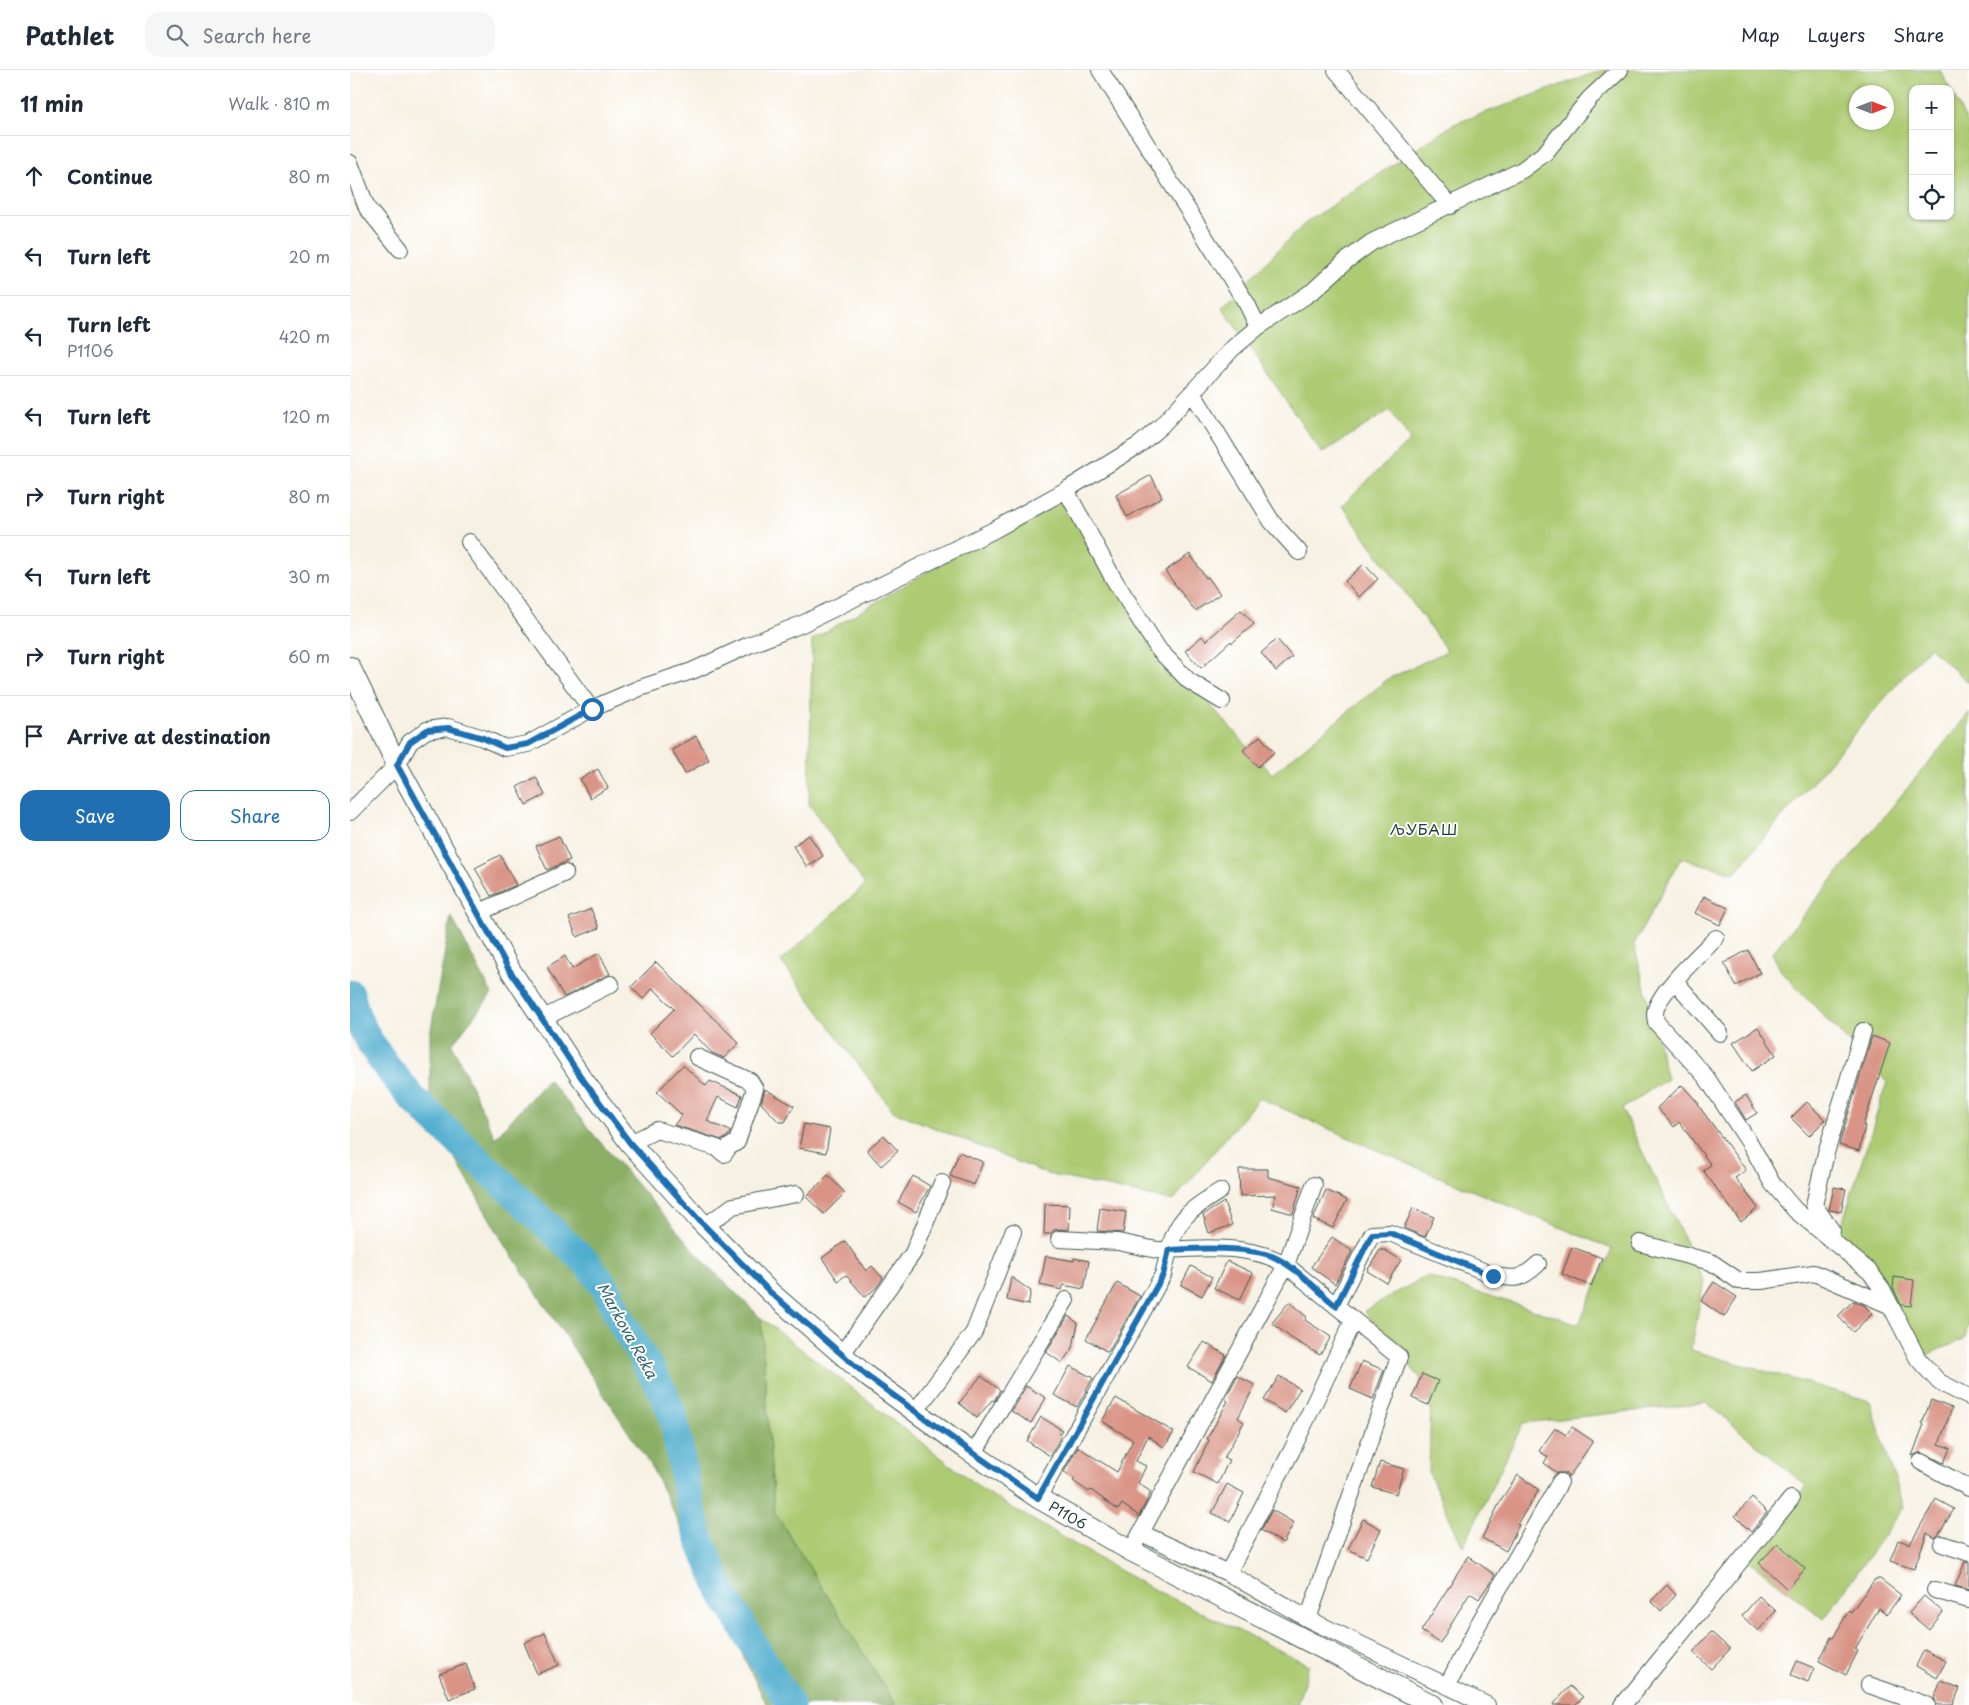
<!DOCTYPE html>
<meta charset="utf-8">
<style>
body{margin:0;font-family:"Playpen Sans",sans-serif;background:#f6f6f7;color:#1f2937}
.controls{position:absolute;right:15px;top:15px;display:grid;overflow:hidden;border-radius:10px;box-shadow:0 1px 4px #0004}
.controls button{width:45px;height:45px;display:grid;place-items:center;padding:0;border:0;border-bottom:1px solid #e0e1e3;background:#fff;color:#1f2937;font:25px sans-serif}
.compass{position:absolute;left:1499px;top:15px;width:45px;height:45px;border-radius:50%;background:#fff;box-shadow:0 1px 4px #0004;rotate:90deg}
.stop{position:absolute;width:15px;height:15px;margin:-11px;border:4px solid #1f6fb2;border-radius:50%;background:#fff}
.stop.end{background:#1f6fb2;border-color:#fff;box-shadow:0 1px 5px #0008}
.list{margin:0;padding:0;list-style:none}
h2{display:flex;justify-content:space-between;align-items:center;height:65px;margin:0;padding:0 20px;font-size:21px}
h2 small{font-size:16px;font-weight:400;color:#747a83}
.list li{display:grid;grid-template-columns:32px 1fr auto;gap:15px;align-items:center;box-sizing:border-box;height:80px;padding:0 20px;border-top:1px solid #e0e1e3}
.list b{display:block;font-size:19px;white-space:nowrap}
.list p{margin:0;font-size:16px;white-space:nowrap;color:#747a83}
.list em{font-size:16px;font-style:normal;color:#747a83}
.actions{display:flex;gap:10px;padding:15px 20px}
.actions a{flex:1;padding:11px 0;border:1px solid #1f6fb2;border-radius:15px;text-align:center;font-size:18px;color:#1f6fb2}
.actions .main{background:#1f6fb2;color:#fff}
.icon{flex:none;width:28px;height:28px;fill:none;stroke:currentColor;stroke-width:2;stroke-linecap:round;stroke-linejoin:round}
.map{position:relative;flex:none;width:1619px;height:1635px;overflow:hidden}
header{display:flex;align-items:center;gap:30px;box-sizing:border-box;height:70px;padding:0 25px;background:#fff;border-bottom:1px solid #e0e1e3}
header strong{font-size:24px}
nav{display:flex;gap:28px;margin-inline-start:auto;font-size:18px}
.search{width:350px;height:45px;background:#f6f6f7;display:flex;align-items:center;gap:12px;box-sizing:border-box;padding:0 18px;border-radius:15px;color:#747a83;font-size:19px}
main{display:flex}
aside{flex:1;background:#fff}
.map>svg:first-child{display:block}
.green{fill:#adcb73;stroke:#668454;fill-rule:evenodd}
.forest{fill:#8aaf65;stroke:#54764c}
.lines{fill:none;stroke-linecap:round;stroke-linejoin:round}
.river{stroke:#50adce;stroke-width:29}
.building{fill:#d99486}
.minor-casing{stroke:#3f584e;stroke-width:18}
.major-casing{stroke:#3f584e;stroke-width:22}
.minor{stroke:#fff;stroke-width:16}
.major{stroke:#fff;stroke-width:20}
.route{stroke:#1f6fb2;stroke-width:6}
.labels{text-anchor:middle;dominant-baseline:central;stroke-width:4;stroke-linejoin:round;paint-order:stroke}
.street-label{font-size:14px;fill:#1f3d34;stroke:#fff}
.neighbourhood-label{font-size:15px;letter-spacing:1px;fill:#1f3d34;stroke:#fff}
.water-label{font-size:15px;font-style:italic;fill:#30646a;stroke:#fff}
</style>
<header>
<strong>Pathlet</strong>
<div class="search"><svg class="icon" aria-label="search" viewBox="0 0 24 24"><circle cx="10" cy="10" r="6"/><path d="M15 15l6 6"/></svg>Search here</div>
<nav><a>Map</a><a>Layers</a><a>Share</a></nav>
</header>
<main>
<aside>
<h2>11 min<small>Walk · 810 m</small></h2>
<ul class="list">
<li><svg class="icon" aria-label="ahead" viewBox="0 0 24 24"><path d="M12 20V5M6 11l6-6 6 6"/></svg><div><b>Continue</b></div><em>80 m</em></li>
<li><svg class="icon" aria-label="left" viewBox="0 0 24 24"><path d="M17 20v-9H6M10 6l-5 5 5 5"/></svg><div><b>Turn left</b></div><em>20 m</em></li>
<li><svg class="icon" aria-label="left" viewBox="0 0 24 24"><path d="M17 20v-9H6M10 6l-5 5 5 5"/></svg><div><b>Turn left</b><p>P1106</p></div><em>420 m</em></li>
<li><svg class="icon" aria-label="left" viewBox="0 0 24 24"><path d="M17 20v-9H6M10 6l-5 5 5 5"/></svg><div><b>Turn left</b></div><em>120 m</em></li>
<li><svg class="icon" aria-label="right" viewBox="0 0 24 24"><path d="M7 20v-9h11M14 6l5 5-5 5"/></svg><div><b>Turn right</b></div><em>80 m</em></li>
<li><svg class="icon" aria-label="left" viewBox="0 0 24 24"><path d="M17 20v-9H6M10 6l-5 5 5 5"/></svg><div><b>Turn left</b></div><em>30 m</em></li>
<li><svg class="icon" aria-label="right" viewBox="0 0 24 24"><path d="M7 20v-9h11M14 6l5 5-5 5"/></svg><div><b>Turn right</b></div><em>60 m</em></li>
<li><svg class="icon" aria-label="arrive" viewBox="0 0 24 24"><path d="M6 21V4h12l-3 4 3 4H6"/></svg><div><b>Arrive at destination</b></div></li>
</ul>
<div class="actions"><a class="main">Save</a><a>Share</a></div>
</aside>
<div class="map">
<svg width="1619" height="1635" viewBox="0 0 1619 1635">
<rect width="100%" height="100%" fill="#fff"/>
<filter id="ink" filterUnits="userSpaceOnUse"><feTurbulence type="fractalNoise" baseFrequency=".02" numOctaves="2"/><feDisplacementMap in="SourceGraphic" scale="10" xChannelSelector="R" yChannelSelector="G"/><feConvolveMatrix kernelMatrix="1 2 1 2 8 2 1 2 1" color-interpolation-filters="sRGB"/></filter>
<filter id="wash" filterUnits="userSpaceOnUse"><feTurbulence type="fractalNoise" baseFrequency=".0096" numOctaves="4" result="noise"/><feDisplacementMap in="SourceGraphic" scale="20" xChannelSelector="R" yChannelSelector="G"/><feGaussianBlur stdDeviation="1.12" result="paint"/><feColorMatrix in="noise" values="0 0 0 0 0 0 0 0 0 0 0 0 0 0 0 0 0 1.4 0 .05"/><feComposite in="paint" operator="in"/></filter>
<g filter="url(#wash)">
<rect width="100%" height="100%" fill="#f7f1e3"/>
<path class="green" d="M1252,0H1590L1600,19H1563V146H1600V19L1619,56V613L1579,577L1384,803L1331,788L1284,874L1317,1009L1272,1039L1354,1211L1341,1280L1520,1331L1554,1437L1474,1549L1398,1490L1456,1416L1357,1333L1173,1353L1113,1477L1079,1403L1081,1321L1014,1241L1076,1206L1229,1254L1262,1179L1054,1092L909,1028L823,1131L697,1104L543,1041L431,891L515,815L459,734L462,570L716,420L763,508L839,611L922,704L1038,609L1097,581L992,435L1060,370L1040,340L972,383L872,237L954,154L1104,54ZM1506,22H1536V52H1506Z
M1619,643V1254L1614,1269L1568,1289L1541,1236L1486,1173L1537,1012L1431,901L1422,883Z
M411,1248L637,1423L791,1513L959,1595L947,1635H546L424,1441Z"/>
<path class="forest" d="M101,846L142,924L102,974L145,1068L198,1009L244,1065L358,1196L411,1248L424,1441L546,1635H417L302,1398L152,1170L80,1045V965Z"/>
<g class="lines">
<path class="river" d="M0,924L7,948L19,971L35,995L63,1029L238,1194L257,1220L271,1251L313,1322L324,1349L336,1419L350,1470L372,1522L440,1635"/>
</g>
<g id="blocks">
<path class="building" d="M801,405L812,427L777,447L766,425Z
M840,484L856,508L858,507L870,524L845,541L815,501Z
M1014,494L1028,509L1009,527L995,511Z
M891,540L904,554L882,573L881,571L851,598L835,581L852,566L856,571Z
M927,569L942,587L926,601L911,583Z
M346,666L359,690L335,704L322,680Z
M910,666L924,682L908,697L893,680Z
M248,699L258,718L240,728L230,709Z
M186,707L195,725L176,735L167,717Z
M459,765L473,786L457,797L443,776Z
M209,766L220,790L197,800L186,776Z
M150,785L166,815L141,826L125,798Z
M1354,826L1378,838L1370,855L1345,843Z
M241,839L249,858L227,867L219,848Z
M1398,880L1410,903L1386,916L1374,893Z
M249,883L260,904L214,927L197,897L215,886L222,899Z
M306,892L389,973L374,988L362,983L344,964L323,986L300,963L324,939L303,918L293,929L281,917Z
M1408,957L1426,985L1402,1001L1383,973Z
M1522,966L1540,973L1513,1056H1515L1509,1081L1489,1075Z
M333,995L356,1016L360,1011L392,1025L388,1037L368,1027L357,1051L380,1061L379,1065L372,1070L324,1055L332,1045L307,1022Z
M1332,1015L1349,1034L1348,1035L1396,1100L1385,1108L1408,1138L1391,1152L1353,1100L1361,1095L1329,1052L1324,1057L1307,1038Z
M415,1019L444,1036L435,1052H429L411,1033Z
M1396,1025L1407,1043L1396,1050L1385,1032Z
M1457,1032L1475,1050L1459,1066L1441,1048Z
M454,1054L480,1059L476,1083L449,1078Z
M534,1065L548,1081L531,1096L517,1080Z
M609,1082L633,1092L624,1115L600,1106Z
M889,1099H918V1107L951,1116L943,1144L922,1138L926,1125L890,1126Z
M478,1105L495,1123L474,1144L456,1127Z
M563,1106L580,1116L566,1142L548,1132Z
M1484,1117L1496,1119L1491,1142L1479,1140Z
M976,1120L997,1130L983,1158L963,1149Z
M874,1132L882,1155L859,1163L853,1145Z
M695,1134L720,1135L719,1160L709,1159L704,1160L700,1164H694Z
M750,1138L776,1142L773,1163L747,1161Z
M1063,1138L1084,1147L1075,1167L1054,1158Z
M982,1167L1002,1181L985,1214L961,1197Z
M495,1171L516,1201L522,1196L533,1208L526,1218L515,1227L496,1205L488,1211L472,1188Z
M1222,1177L1252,1188L1241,1216L1212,1204Z
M1030,1180H1035L1051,1190L1037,1213L1017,1201Z
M696,1186L724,1191V1188L739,1191L734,1219L713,1215L712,1220L690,1215Z
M877,1191L903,1203L890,1230L864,1218Z
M841,1196L862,1207L852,1226L831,1215Z
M661,1207L681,1221L678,1235L657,1230Z
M1544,1207L1564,1210L1561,1236L1551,1235L1543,1218Z
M1364,1212L1387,1227L1374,1247L1351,1231Z
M767,1213L790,1226L758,1282L736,1269Z
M1503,1231L1514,1235L1522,1244L1503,1262L1488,1246Z
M939,1232L957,1247L955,1250L981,1267L970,1285L941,1268L922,1253Z
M718,1246L728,1253L723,1277L712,1293L696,1282Z
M854,1272L876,1285L862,1311L838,1297Z
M1012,1291L1034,1300L1023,1329L1000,1319Z
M720,1296L743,1308L727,1337L704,1325Z
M1072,1304L1088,1311L1078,1335L1062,1328Z
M631,1306L650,1320L644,1331L642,1330L627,1348L609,1333Z
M887,1306L905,1315L888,1348L894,1352L874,1388L879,1390L868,1414L844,1402L859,1370L857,1369L878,1331L875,1329Z
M929,1306L950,1319L935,1343L914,1330Z
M676,1316L696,1328L681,1353L661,1341Z
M766,1328L824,1362L814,1377L798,1366L786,1391L796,1396L788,1413L801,1422L789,1446L772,1434L768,1440L741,1420L739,1422L723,1411L725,1409L714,1402L728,1377L767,1402L783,1370L752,1351Z
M1581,1330L1602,1338L1589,1374L1600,1378L1594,1393L1571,1382L1562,1386L1574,1354L1572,1353Z
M691,1347L712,1360L709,1364L711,1366L700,1386L677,1371Z
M1222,1357L1243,1371L1219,1407L1215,1403H1207L1194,1393L1198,1387L1189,1381L1205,1358L1216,1365Z
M1030,1392L1054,1399L1046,1424L1022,1417Z
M1168,1405L1189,1420L1167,1454L1169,1455L1156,1481L1132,1468L1152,1428Z
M877,1414L894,1423L880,1452L862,1443Z
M1402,1428L1417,1442L1401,1462L1385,1446Z
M1586,1429L1604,1439L1589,1464L1585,1468L1577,1463L1564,1499L1540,1491L1548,1470L1560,1474Z
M922,1440L944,1453L933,1473L911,1460Z
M1013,1449L1031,1459L1017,1488L998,1479Z
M1428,1473L1455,1499L1437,1519L1409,1493Z
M1118,1486L1145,1505L1129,1529L1120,1523L1090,1573L1071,1561Z
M1615,1492L1619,1493V1520L1605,1516Z
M1525,1509H1530L1551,1525L1537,1544L1529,1538L1505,1579L1508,1581L1496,1605L1469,1591L1481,1567L1483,1568L1499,1540L1501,1542Z
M1317,1515L1326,1525L1311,1541L1301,1531Z
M1409,1526L1426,1541L1408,1561L1392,1546Z
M1574,1526L1593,1542L1579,1560L1559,1543Z
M1361,1562L1380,1579L1361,1599L1343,1582Z
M195,1563L209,1595L187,1604L174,1573Z
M1574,1580L1596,1591L1587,1608L1566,1596Z
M1447,1591L1464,1598L1458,1612L1441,1605Z
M116,1594L125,1619L99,1629L89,1604Z
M1591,1611L1610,1618L1603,1635H1587L1584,1628Z
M1220,1616L1233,1627L1225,1635H1203Z"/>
</g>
</g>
<g filter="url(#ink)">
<use href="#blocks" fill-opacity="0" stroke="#3f584e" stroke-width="1"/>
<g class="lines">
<defs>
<path id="minor" d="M750,0L897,234L908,257
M986,0L1100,136
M0,93L17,138L50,179
M842,322L922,452L949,482
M716,420L763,508L809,580L839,611L872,631
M119,472L241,639
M0,742L47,695L60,672L77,660L98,657L133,668L155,678L178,674L241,639L290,618L342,601L399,575L452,554L644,460L716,420L789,375L811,356L883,278L908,257L963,221L996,191L1022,172L1172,100L1195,83L1240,28L1270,0
M128,843L215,803
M1366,868C1352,882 1305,925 1305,944C1305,947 1306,950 1306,952L1356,1007L1401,1075L1422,1113L1445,1140L1520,1202L1532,1219L1568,1289L1589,1312L1619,1327
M1325,911L1370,963
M192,949L261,914
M280,1073L307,1060L367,1078L374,1084L379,1077L387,1072L405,1019L400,1011L347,987
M355,1156L383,1136L446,1124
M1482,1161L1464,1135L1476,1083L1513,961
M709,1169L768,1172L807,1180H819C827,1147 843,1138 870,1121
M1290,1173L1361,1192L1389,1211H1411L1464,1203L1541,1236
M986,1236L1022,1164L1040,1163L1143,1205C1165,1210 1171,1210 1188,1194
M492,1284L563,1183L592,1113
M565,1342L624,1262L663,1162
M624,1383L716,1230
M1571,1392L1619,1418
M688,1428L813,1205L819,1180C855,1177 905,1175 936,1195L1049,1287L958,1549
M791,1463L878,1503L958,1549L1137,1635
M1592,1474L1619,1483
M781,1481L936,1195L964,1115
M878,1503L942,1380L1003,1251
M1585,1520L1619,1530
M1519,1615L1577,1635
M1097,1616L1128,1555L1210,1412
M1273,1635L1441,1429"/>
<path id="major" d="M0,597L47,695L159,898L231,1007L280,1073L349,1150L420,1222L518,1307L615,1378L688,1428L781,1481L1083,1635"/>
</defs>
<use href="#minor" class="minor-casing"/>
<use href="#major" class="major-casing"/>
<use href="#minor" class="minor"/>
<use href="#major" class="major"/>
</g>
</g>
<g class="lines" filter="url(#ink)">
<path class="route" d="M242,639L178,674L155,678L133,668L98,658L77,660L60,672L47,695L158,898L231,1007L280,1073L349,1150L420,1222L518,1307L616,1378L688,1428L813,1205L819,1180C845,1178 903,1176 926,1188C948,1199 967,1220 986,1236L1022,1164L1040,1163L1143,1206"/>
</g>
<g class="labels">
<g class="street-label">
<text transform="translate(718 1445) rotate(30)">P1106</text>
</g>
<g class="neighbourhood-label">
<text x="1074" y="758">ЉУБАШ</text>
</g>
<g class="water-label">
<text transform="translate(278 1260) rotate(61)">Markova Reka</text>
</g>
</g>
</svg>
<div class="controls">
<button>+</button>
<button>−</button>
<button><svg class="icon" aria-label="locate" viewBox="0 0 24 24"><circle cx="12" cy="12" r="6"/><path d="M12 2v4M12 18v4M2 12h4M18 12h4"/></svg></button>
</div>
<svg class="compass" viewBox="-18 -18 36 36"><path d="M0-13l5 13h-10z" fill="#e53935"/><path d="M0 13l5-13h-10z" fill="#747a83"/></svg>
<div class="stop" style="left:242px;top:639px"></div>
<div class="stop end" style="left:1143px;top:1206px"></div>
</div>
</main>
